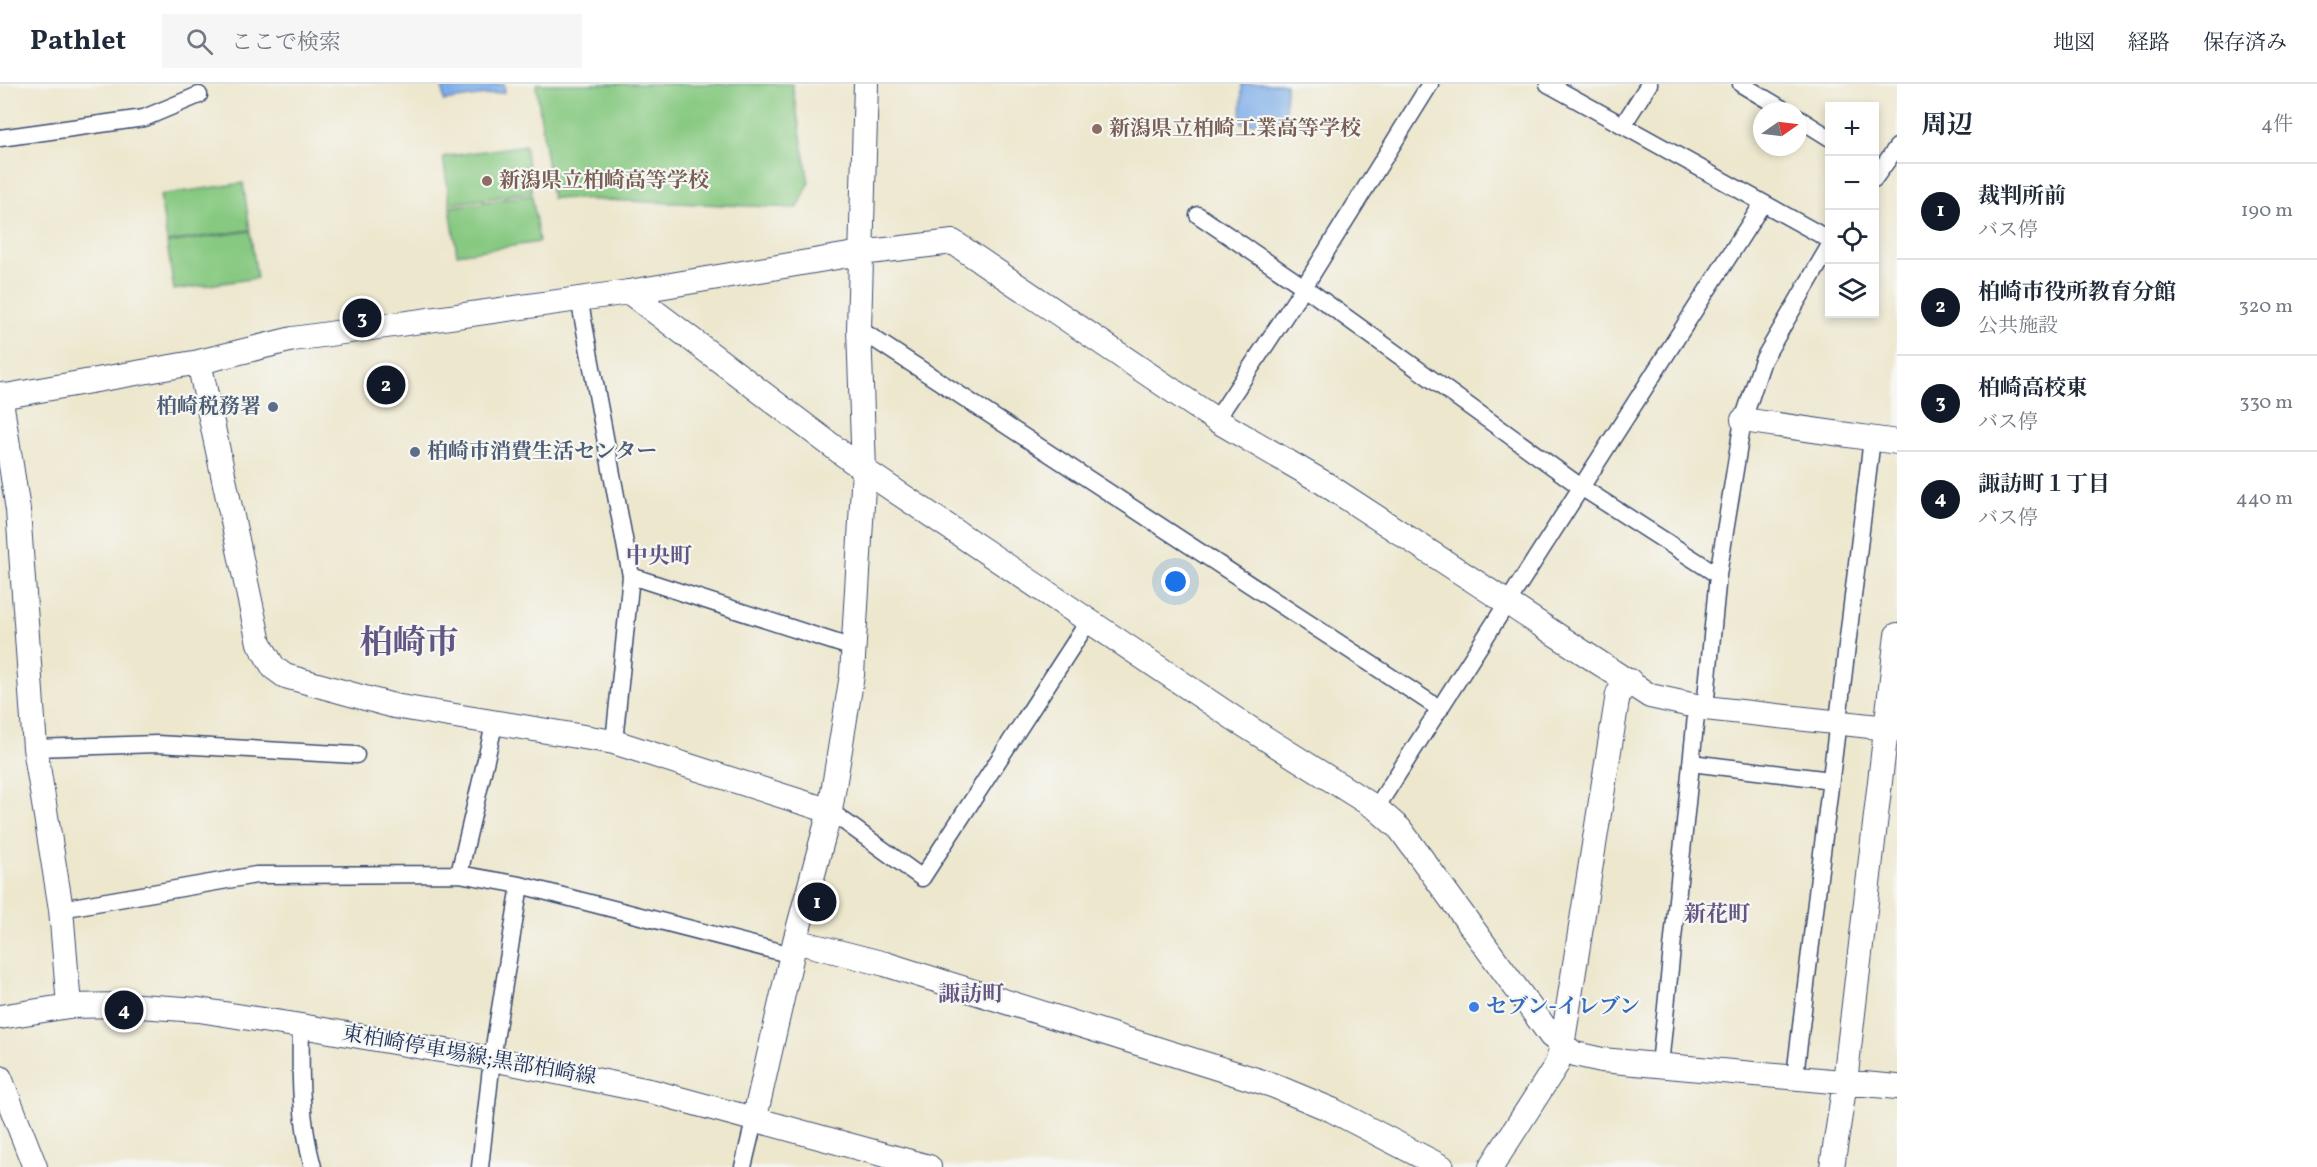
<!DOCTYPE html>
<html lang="ja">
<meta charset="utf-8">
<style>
body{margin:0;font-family:Vollkorn,"Noto Serif JP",serif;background:#f6f6f7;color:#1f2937}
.controls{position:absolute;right:18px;top:18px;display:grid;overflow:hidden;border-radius:0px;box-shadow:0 3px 9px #0003}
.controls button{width:54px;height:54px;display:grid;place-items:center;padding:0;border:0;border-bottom:2px solid #e0e1e3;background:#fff;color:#1f2937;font:30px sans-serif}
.compass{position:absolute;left:1753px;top:18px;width:54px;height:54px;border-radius:50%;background:#fff;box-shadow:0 3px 9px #0003;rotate:76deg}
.you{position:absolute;left:1176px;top:498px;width:21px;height:21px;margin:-15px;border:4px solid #fff;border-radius:50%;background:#1a73e8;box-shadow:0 0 0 9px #1a73e833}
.badge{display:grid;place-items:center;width:39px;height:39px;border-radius:50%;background:#111827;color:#fff;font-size:20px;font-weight:700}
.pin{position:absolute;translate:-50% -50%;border:3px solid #fff;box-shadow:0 2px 6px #0006}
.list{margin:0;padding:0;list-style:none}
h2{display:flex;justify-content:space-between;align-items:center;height:78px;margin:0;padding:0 24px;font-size:26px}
h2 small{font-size:20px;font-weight:400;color:#747a83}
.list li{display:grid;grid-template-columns:39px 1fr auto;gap:18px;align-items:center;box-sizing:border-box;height:96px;padding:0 24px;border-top:2px solid #e0e1e3}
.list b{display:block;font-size:22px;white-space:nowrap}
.list p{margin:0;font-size:20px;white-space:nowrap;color:#747a83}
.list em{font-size:20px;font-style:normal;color:#747a83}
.icon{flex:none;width:33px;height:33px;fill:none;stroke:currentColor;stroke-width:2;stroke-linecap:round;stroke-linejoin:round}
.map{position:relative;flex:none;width:1897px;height:1083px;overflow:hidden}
header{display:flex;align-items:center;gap:36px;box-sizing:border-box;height:84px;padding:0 30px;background:#fff;border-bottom:2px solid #e0e1e3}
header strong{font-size:28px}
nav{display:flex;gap:33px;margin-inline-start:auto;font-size:21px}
.search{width:420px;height:54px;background:#f6f6f7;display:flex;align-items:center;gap:15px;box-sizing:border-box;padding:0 21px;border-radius:0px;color:#747a83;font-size:22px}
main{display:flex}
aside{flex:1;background:#fff}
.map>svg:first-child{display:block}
.green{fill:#87c981;stroke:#517c70;stroke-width:1.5}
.water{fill:#7eade8;stroke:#4c6ea3;stroke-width:1.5}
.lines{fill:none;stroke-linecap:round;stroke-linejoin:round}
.street-casing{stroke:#3a4b6f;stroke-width:19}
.secondary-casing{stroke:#3a4b6f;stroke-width:26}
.street{stroke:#fff;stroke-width:16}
.secondary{stroke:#fff;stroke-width:24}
.education-dot{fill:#8d6e63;stroke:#f6f6f2;stroke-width:2}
.service-dot{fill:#5c6f8a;stroke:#f6f6f2;stroke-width:2}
.shop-dot{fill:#3f7fe0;stroke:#f6f6f2;stroke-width:2}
.labels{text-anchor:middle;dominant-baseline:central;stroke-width:4.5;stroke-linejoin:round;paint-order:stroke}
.education-label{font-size:21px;font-weight:bold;fill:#785e54;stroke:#f6f6f2;text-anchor:start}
.service-label{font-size:21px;font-weight:bold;fill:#4e5e75;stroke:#f6f6f2;text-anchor:end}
.shop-label{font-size:21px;font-weight:bold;fill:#366cbe;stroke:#f6f6f2;text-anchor:start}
.street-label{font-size:21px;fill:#1b2f5e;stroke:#f6f6f2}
.neighbourhood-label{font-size:22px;font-weight:bold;fill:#635685;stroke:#f6f6f2}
.town-label{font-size:33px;font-weight:bold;fill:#635685;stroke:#f6f6f2}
</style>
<header>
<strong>Pathlet</strong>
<div class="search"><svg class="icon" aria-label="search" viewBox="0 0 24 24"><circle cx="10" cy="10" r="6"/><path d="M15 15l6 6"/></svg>ここで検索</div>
<nav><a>地図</a><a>経路</a><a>保存済み</a></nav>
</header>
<main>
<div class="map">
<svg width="1897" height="1083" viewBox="0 0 1897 1083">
<rect width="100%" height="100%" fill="#f6f6f2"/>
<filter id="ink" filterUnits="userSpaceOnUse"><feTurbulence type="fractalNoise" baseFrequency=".0167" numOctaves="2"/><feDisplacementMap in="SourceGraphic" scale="12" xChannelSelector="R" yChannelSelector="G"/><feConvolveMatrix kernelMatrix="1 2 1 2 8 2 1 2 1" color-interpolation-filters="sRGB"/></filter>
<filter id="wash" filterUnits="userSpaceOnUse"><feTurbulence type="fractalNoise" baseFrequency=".008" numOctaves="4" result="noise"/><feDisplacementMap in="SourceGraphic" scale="24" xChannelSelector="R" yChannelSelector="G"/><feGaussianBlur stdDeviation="1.35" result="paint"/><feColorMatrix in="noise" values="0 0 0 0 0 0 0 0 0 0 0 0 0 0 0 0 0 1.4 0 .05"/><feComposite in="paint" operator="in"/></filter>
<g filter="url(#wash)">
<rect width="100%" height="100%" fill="#ede7cd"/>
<path class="green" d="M536,0H792L809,99L798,124L552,114Z
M525,61L532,108L450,120L443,73Z
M243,99L250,146L167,158L160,111Z
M532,111L539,158L457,170L450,123Z
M250,147L257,194L174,206L167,159Z"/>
<path class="water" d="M442,0H504L505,8L444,17Z
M1242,0H1286L1285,40L1241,39Z"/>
</g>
<g filter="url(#ink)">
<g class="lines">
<defs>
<path id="street" d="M1548,0L1830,156
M1741,0L1786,27
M1798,34L1830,54
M1623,41L1649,0
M0,54L144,34L199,11
M1874,95L1897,63
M1198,131L1304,203L1581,403L1718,491
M579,214L631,492L614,658
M859,245L1440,625
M1216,336L1304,203L1430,0
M631,492L853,564
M1705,624L1718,491L1743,336L1763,276L1830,161
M495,637L459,790L520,801L792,871
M35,664L157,660L356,671
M1691,679L1831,696
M1376,724L1763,119
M830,727L922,794L1088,538
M61,825L256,791L459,790
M301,942C300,989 300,1037 313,1083
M1660,981L1697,622
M1795,992L1872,355
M480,1083L492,975L520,801
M743,1083L755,1033"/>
<path id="secondary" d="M629,208L864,386L1238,637L1376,724L1400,745L1551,952L1575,970L1602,976L1897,1003
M199,278L259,559L274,584L285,592L394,622L614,658L830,727
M0,310L18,426L35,664L61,825L69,922
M0,313L199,278L293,255L629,208L861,169L953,158L1216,336L1324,399L1650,612L1705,624L1897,645
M1743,336L1897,358
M795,857L885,880L1272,1001L1332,1026L1442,1083
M0,933L69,922L124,921L199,926L301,942L492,975L654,1008L929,1083
M0,994L35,1083
M755,1033L795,857L830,727L852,591L864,386L859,245L866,0
M1491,1083L1557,980L1562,962L1618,610L1630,597
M1832,1083L1845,998L1897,551"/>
</defs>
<use href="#street" class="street-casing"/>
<use href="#secondary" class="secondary-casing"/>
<use href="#street" class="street"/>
<use href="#secondary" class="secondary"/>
</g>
</g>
<g class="education-dot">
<circle cx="1097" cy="45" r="6"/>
<circle cx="487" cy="97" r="6"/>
</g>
<g class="service-dot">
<circle cx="273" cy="323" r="6"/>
<circle cx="415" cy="368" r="6"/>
</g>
<circle class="shop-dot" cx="1474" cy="923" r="6"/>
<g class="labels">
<g class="education-label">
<text x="1109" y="45">新潟県立柏崎工業高等学校</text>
<text x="499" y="97">新潟県立柏崎高等学校</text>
</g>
<g class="service-label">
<text x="261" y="323">柏崎税務署</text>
<text x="427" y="368" text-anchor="start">柏崎市消費生活センター</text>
</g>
<g class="shop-label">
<text x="1486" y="923">セブン-イレブン</text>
</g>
<g class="street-label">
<text transform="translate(469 972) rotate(10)">東柏崎停車場線;黒部柏崎線</text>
</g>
<g class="neighbourhood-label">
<text x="659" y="473">中央町</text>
<text x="1717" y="831">新花町</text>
<text x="971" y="911">諏訪町</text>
</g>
<g class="town-label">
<text x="409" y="561">柏崎市</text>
</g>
</g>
</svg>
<div class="controls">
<button>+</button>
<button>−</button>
<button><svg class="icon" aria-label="locate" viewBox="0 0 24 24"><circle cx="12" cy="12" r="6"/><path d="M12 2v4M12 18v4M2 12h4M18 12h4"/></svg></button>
<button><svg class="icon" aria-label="layers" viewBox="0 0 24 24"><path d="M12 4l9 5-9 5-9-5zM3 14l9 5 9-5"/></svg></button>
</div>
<svg class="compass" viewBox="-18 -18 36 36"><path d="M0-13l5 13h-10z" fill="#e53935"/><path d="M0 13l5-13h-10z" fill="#747a83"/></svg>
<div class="you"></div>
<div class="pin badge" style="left:817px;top:818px">1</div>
<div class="pin badge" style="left:386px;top:301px">2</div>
<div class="pin badge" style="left:362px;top:234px">3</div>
<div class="pin badge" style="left:124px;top:926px">4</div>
</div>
<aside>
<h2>周辺<small>4件</small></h2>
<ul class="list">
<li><span class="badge">1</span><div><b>裁判所前</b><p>バス停</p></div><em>190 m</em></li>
<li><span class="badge">2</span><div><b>柏崎市役所教育分館</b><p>公共施設</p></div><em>320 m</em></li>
<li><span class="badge">3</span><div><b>柏崎高校東</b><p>バス停</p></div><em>330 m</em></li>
<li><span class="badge">4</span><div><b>諏訪町１丁目</b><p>バス停</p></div><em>440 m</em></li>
</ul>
</aside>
</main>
